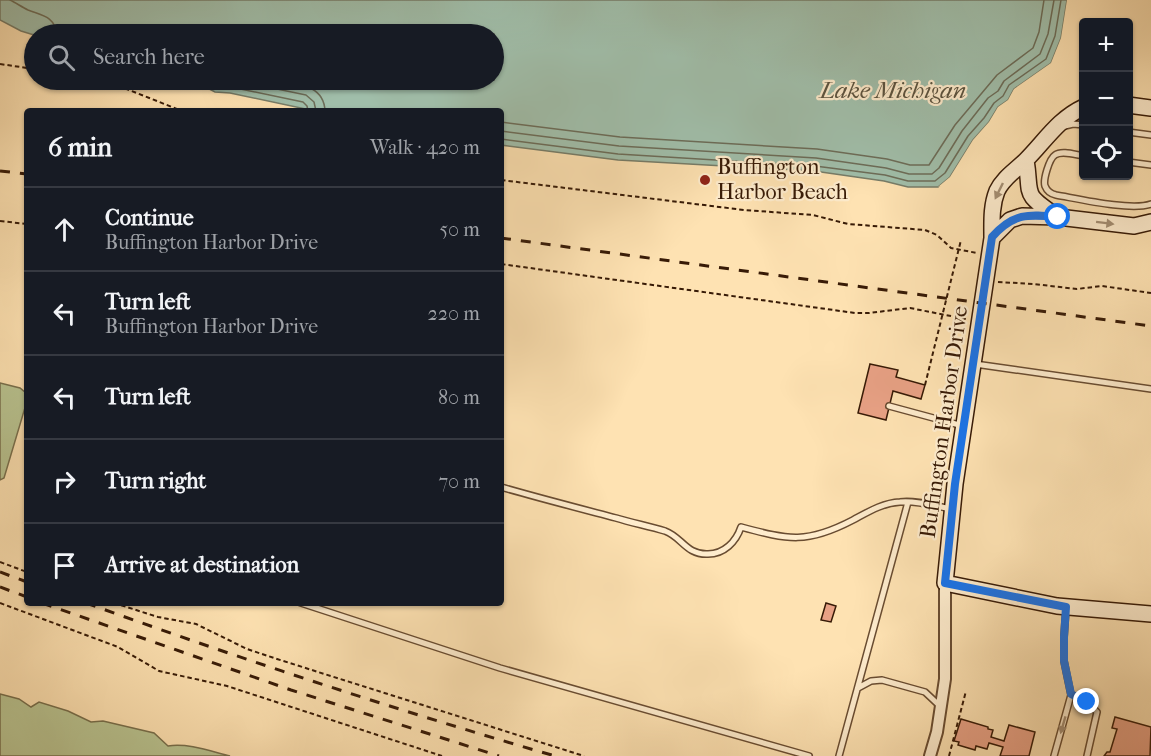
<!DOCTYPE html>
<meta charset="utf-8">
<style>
body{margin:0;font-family:"IM FELL French Canon",serif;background:#20242c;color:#f1f3f6}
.controls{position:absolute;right:18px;top:18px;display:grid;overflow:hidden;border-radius:6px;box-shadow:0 2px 4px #0004}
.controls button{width:54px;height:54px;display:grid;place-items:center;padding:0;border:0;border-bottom:2px solid #363941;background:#171b24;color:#f1f3f6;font:30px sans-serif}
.stop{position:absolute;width:18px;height:18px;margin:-14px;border:4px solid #1a73e8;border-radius:50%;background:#fff}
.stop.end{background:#1a73e8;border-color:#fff;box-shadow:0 2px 6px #0008}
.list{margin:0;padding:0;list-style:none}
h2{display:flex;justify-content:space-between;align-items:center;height:78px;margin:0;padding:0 24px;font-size:26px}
h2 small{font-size:20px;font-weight:400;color:#9ea1a6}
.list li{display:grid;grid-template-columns:39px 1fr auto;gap:18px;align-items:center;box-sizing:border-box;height:84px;padding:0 24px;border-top:2px solid #363941}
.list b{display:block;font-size:22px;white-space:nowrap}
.list p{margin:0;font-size:20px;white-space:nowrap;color:#9ea1a6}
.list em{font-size:20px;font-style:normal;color:#9ea1a6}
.icon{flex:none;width:33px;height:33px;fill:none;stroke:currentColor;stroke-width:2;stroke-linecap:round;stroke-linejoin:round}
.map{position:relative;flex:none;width:1151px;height:756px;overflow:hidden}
.search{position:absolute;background:#171b24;box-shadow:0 2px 4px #0004;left:24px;top:24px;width:480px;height:66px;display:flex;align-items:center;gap:15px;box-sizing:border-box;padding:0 21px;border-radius:33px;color:#9ea1a6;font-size:22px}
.panel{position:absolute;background:#171b24;box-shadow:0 2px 4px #0004;left:24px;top:108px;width:480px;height:498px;border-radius:6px}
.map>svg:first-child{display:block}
.green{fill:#b9c491;stroke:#786f4c;stroke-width:1.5}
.water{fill:#a0beaa;stroke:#767c68;stroke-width:1.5}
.pier{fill:#fee2b2}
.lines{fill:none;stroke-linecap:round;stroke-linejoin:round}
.shore{stroke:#6c6c58;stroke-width:1.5}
.building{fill:#e8a185;stroke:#371a06;stroke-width:1.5}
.lane-casing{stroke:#694c31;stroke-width:8}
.street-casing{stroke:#694c31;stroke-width:14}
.secondary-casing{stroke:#371a06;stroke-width:18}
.path{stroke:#371a06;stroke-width:2;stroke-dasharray:4.5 3;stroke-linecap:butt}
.lane{stroke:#feeccd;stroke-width:5}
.street{stroke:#feeccd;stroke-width:10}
.secondary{stroke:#feeccd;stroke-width:15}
.rail{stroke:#371a06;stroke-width:3;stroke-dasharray:10 10;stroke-linecap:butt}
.path-bridge{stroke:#371a06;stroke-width:2;stroke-dasharray:4.5 3;stroke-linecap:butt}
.oneway{fill:#a48e73}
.route{stroke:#1a73e8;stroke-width:8}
.poi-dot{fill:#8f2418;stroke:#feeccd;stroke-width:2}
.labels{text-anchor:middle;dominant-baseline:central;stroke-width:4.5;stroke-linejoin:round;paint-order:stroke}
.poi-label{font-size:22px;fill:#371a06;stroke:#feeccd;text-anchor:start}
.street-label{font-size:22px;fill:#371a06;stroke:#feeccd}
.water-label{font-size:24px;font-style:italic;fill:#5c533f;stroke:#feeccd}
</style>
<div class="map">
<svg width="1151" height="756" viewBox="0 0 1151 756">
<rect width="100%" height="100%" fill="#fee2b2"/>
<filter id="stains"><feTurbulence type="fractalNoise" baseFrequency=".00333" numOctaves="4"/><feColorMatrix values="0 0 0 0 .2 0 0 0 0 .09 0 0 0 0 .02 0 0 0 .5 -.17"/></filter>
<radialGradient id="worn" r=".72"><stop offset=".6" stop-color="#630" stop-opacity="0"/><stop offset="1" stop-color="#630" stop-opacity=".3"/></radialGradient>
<path class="green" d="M0,383L20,388L26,393L27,401L4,478L0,480Z
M0,694L19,699L31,707L39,702L68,711L91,722L103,721L154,733L168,746C188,743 210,751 230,756H0Z"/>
<path class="water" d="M0,0H1067L1061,38L1051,63L1014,89L1008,100L998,107L989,122L973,140L950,177L938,187H908L884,181L814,171L618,160L501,145V111H315L230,93L215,92L192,80H494V34L34,35L21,31L0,20Z"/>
<path class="pier" d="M1067,0H1070L1064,38L1054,64L1016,91L1010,102L1001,109L991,123L975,141L952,179L945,185L938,187L950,177L973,140L989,122L998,107L1008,100L1014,89L1051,63L1061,38Z"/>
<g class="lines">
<path class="shore" d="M10,0C16,3 22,7 28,10C43,16 54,16 57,34
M205,80L217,86L231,87L303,102L307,106L308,111
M233,80L306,95L314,102L316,111
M276,80C296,84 324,84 325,111
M501,122L620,137L817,149L887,159L910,165H929L955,125L997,75L1033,48L1039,32L1044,0
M501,131L619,146L816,158L886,168L909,174H932L939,168L962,131L988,98L998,91L1004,81L1040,54L1048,34L1054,0
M501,139L618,154L815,166L885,175L908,181H935L945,173L968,136L984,118L994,103L1003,96L1009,85L1046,59L1055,36L1061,0"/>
</g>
<path class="building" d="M870,364L898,370L896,377L925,385L921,399L893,391L886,420L858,413Z
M826,603L836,606L831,622L821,620Z
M1115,717L1151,727L1150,756H1104L1107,752H1110L1117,729L1112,728Z
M961,719L988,727V729L993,730L991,737L1004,741L1009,725L1035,732L1029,756H1000L1003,747L989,743L987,749L976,746L975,750L958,745L959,742L954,741Z"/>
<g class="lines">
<defs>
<path id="lane" d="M1065,126L1073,124L1084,125
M1128,132L1151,135
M1084,156C1076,155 1062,150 1055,155C1049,159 1043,180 1045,186C1047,191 1051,194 1056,195C1079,199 1131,211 1151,204
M1128,162L1151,165
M975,364L1151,389
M889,406L963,426
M501,487C539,498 578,508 616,518C632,523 649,526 665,531C682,537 686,555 708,554C724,554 736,542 741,527C789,540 807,544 853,520C868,512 882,503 900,502C916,500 935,506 951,509
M301,603L500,668L809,756
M858,688L871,681L882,680L925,692L941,707
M1071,695L1087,702L1097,712L1087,756
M839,756L908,502
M1054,756L1071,695L1064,661V637L1066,608"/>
<path id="street" d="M930,756L937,732L945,679V583"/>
<path id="secondary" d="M1128,105L1151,108
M1084,107C1058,119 1045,141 1026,160C1016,170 1003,178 997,191C991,206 992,222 992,238L955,484L945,583L1057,606L1151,614
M1026,160C1032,196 1021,192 1056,216
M992,238L1010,220L1022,216L1058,217L1134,226L1151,222"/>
</defs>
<use href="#lane" class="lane-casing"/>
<use href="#street" class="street-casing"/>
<use href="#secondary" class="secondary-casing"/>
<path class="path" d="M0,64L34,69
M104,80L182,111
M501,180L744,210L813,215L848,224L925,230L937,235L951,248L977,253
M0,221L27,224
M501,264L855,313H869L910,308L966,319
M998,282L1034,284L1077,289L1102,286L1151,293
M0,562L27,572
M0,603L118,647L159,671L227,686L442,756
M114,603L158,617L196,624L247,649L277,659L584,756
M949,756L966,691"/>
<use href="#lane" class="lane"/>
<use href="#street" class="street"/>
<use href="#secondary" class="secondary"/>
<path class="rail" d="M0,171L27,174
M501,238L1151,326
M0,572L27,582
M0,587L27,597
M42,603L291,690L499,756
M86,603C241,659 396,710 555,756"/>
<path class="path-bridge" d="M925,385L961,240"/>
</g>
<defs><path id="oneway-solid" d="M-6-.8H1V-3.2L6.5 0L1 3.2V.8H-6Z" transform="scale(1.5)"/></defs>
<g class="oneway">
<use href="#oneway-solid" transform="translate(999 191) rotate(116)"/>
<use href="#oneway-solid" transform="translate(1105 223) rotate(7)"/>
<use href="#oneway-solid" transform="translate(1063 725) rotate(106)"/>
</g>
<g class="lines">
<path class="route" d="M1058,217C1028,214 1013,213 992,237L955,484L945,583L1066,607L1064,637V661L1071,694L1087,702"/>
</g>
<circle class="poi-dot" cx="705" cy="180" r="6"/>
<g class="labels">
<g class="poi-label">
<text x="717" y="167">Buffington<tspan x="717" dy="25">Harbor Beach</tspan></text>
</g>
<g class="street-label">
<text transform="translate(944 422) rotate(-82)">Buffington Harbor Drive</text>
</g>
<g class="water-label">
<text x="893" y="90">Lake Michigan</text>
</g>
</g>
<rect width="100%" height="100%" filter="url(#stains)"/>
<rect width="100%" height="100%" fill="url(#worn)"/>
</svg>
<div class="controls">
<button>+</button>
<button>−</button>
<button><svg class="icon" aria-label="locate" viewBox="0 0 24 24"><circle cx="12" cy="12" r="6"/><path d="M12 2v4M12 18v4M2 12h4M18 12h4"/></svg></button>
</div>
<div class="stop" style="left:1058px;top:217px"></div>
<div class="stop end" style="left:1087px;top:702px"></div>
<div class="search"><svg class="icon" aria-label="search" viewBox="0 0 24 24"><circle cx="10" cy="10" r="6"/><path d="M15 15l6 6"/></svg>Search here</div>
<section class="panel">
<h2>6 min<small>Walk · 420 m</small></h2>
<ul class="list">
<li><svg class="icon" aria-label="ahead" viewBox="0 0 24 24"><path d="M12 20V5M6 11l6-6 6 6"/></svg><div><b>Continue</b><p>Buffington Harbor Drive</p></div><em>50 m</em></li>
<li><svg class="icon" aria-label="left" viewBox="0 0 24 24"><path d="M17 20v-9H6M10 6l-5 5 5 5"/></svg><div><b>Turn left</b><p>Buffington Harbor Drive</p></div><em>220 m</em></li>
<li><svg class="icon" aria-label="left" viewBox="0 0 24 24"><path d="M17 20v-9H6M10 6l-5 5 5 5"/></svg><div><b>Turn left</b></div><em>80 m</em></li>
<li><svg class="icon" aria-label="right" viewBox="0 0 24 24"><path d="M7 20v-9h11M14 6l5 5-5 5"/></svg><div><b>Turn right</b></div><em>70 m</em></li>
<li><svg class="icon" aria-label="arrive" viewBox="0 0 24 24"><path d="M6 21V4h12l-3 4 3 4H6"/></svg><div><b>Arrive at destination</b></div></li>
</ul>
</section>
</div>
